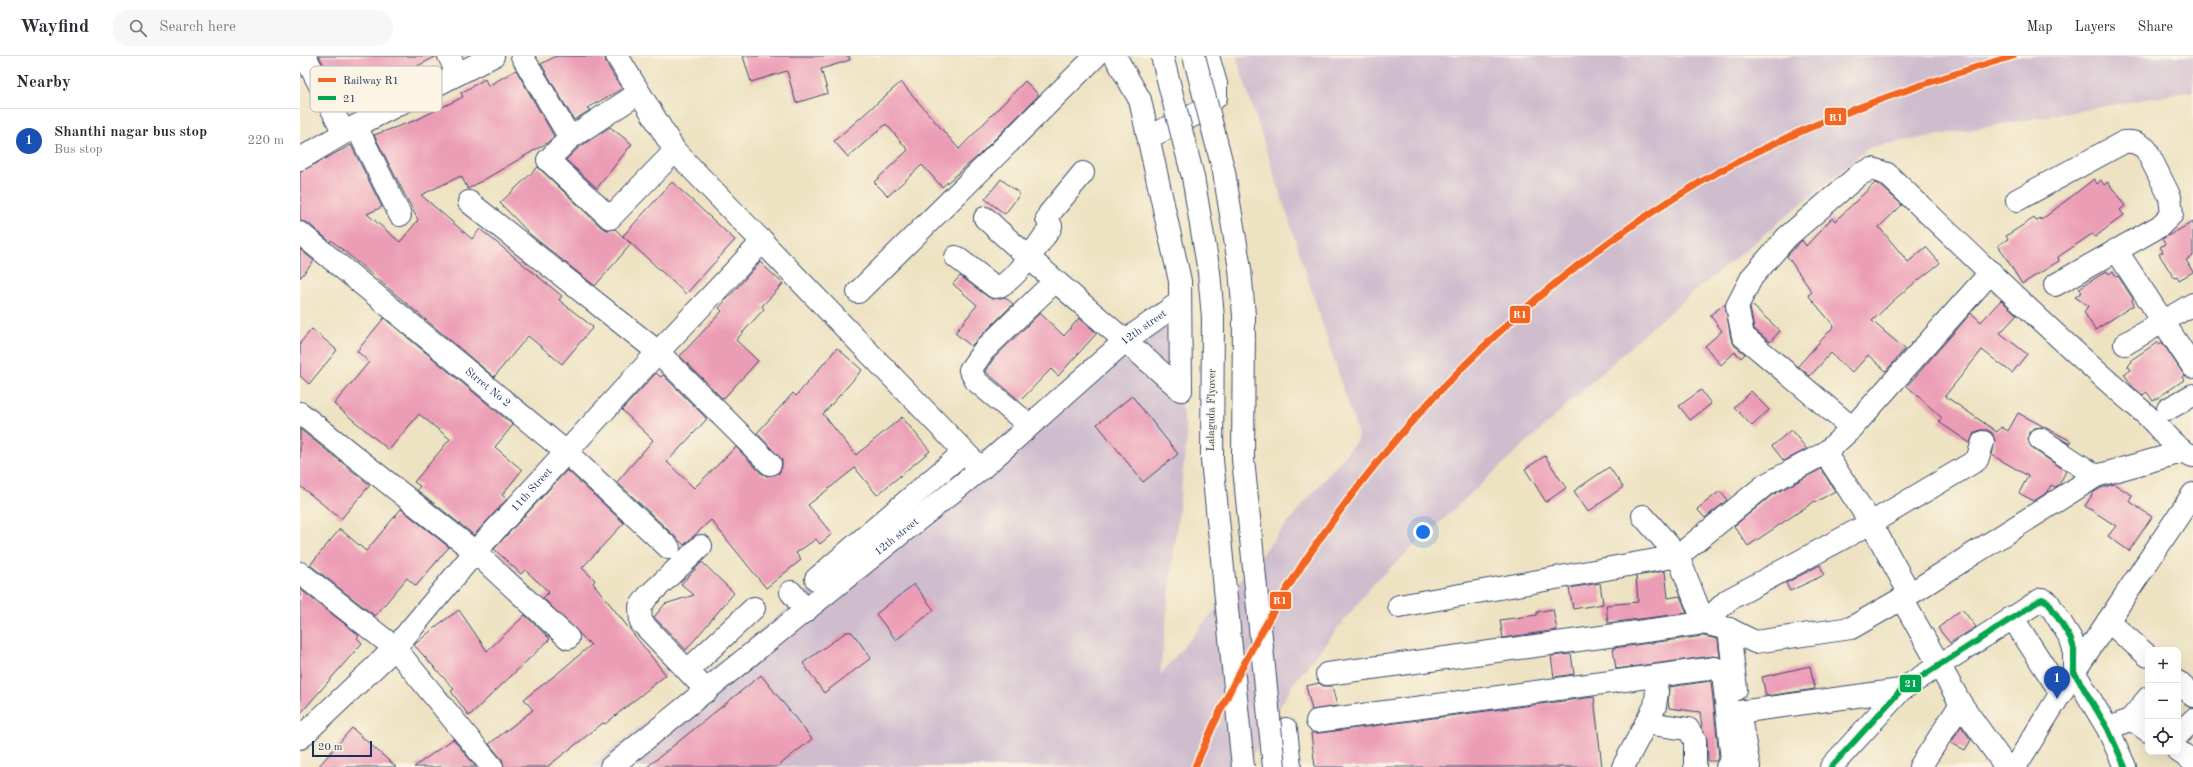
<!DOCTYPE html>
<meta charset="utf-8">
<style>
body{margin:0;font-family:"Old Standard TT",serif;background:#f7f7f7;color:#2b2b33}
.controls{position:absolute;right:12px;bottom:12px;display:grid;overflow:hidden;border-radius:8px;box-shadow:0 4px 16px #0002}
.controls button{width:36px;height:36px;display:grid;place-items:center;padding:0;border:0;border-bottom:1px solid #e1e1e2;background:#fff;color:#2b2b33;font:20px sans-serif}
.scale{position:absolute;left:12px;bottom:10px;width:60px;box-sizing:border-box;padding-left:4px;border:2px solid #1b2f5e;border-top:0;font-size:11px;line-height:14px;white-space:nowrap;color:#1b2f5e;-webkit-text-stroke:3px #fcf5e5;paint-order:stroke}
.you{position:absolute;left:1123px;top:476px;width:14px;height:14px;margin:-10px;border:3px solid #fff;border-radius:50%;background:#1a73e8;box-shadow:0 0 0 6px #1a73e833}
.badge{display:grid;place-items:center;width:26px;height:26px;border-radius:50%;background:#0f766e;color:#fff;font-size:13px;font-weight:700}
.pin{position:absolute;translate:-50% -33px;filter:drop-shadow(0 1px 2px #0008)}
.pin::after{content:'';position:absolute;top:21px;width:14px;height:12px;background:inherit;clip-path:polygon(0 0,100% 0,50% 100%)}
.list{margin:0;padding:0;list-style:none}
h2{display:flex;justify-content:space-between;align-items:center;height:52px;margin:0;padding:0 16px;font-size:17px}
h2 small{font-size:13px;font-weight:400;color:#7c7c81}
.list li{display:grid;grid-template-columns:26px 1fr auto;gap:12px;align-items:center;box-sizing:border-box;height:64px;padding:0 16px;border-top:1px solid #e1e1e2}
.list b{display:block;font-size:15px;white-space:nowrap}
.list p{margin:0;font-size:13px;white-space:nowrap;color:#7c7c81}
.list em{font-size:13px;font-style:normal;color:#7c7c81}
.icon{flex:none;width:22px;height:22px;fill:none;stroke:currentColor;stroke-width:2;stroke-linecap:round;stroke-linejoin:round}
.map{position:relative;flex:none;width:1893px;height:711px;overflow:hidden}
header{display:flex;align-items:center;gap:24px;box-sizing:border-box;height:56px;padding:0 20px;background:#fff;border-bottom:1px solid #e1e1e2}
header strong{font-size:19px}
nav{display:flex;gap:22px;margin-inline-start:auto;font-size:14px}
.search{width:280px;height:36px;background:#f7f7f7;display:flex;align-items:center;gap:10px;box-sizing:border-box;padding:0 14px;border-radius:16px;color:#7c7c81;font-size:15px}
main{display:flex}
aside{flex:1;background:#fff}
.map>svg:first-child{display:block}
.industrial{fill:#cfbdce}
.building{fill:#ec9db6}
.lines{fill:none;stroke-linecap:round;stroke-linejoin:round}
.minor-casing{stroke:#3a4a6d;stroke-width:24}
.tertiary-casing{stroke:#3a4a6d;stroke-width:24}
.secondary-casing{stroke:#3a4a6d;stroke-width:24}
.minor{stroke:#fff;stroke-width:22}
.tertiary{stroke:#fff;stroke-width:22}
.secondary{stroke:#fff;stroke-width:22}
.primary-bridge-casing{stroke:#3a4a6d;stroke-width:24;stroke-linecap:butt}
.primary-bridge{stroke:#fff;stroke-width:22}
.bus-1-casing{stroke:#fcf5e5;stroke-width:9}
.bus-1{stroke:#00a651;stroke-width:6}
.rail-1-casing{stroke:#fcf5e5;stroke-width:10}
.rail-1{stroke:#f26522;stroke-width:7}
.labels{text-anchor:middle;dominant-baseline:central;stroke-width:3;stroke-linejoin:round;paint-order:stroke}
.street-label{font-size:11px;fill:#1b2f5e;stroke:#fcf5e5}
.key{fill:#fcf5e5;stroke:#b8babc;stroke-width:1}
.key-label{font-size:11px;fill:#1b2f5e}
.line-badge{stroke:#fcf5e5;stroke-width:1.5}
.badge-label{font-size:11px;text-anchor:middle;font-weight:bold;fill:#fff}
</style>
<header>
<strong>Wayfind</strong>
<div class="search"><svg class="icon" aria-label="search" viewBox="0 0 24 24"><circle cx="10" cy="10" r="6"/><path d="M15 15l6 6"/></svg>Search here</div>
<nav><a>Map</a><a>Layers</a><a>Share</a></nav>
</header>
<main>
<aside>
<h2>Nearby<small></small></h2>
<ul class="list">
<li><span class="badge" style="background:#1a4fb4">1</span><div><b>Shanthi nagar bus stop</b><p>Bus stop</p></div><em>220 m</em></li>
</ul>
</aside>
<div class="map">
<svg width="1893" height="711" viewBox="0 0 1893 711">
<rect width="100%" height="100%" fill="#fcf5e5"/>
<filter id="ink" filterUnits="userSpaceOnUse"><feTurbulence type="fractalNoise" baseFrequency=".025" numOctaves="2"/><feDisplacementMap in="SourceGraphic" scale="8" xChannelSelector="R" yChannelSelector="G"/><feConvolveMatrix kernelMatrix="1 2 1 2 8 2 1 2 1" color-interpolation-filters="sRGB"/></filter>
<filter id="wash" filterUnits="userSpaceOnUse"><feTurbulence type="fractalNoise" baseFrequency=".012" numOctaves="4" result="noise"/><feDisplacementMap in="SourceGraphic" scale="16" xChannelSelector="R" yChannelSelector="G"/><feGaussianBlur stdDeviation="0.9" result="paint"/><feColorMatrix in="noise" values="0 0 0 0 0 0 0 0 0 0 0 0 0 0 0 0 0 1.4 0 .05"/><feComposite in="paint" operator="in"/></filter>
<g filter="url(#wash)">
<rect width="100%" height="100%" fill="#ede2c1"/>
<path class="industrial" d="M936,0H1893V35L1570,91L1353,270L1075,526L993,628L946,711H290L863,251L887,381L860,619L1059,382Z"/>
<g id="blocks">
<path class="building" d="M19,0H137L47,46L32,17L29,18Z
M256,0H305L306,7L322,33L287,52L290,54L274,64L241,8Z
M443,0H549L550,4L521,13L528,37L496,47L487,15L451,26Z
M216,14L254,80L247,87L168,133L161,120L121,139L172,183L180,173L262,240L259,244L293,271L262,308L228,280L194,321L31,184L30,186L8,167L0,165V116L51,89L82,151L67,158L100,186L118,164L74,79L116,64L163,41L161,37L185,23L188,30Z
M725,25L739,39L677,101L642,131L622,109L588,140L574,126L608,94L586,68L548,101L534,85L601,26L659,93Z
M310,71L332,88L297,132L266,104L278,92Z
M238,111L301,171L307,174L315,173L331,188L295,230L231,179L200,147Z
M701,123L720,138L705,158L685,143Z
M1794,123L1797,128L1801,124L1804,129L1808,126L1825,150L1820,154L1824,159L1795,181L1792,178L1758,201L1759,205L1722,228L1698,189L1708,183L1706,180L1734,162L1736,165L1740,162L1741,164Z
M372,126L435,184L386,238L323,180Z
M1575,127L1580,129L1602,149L1579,171L1608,206L1626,191L1640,207L1596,242L1572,265L1605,293L1586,315L1568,299L1552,317L1531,297L1510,320L1498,310L1534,270L1508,239L1512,236L1487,200L1502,184L1506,190L1532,162L1535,165Z
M1893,166V200L1886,204L1893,216L1879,224L1877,220L1874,222L1859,198L1863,196L1860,191L1865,188L1862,183Z
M0,193L14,205L0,222Z
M460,206L483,228L462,250L464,253L436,284L458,305L423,343L380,300L422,255L419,252Z
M1807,215L1809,218L1813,215L1816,221L1818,220L1833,243L1832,244L1834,249L1795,274L1784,256L1788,250L1775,241L1782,236L1779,232Z
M660,220L688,241L693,243L705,241L713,248L671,290L655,277L677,249L653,228Z
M1701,244L1717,259L1700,277L1727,298L1712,317L1682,294L1645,340L1697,376L1701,371L1708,375L1718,357L1771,385L1770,388L1741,371L1735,372L1729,376L1728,383L1733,393L1766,415L1759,429L1755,431L1751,429L1748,436L1734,445L1719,437L1728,420L1692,399L1695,384L1692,377L1687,374H1680L1674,377L1670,387L1639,366L1642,362L1607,330L1671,257L1681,266Z
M1425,248L1431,283L1435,290L1445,298L1441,302L1435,296L1421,309L1405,290L1422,275L1410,259Z
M1452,249L1480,275L1470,286L1454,273L1450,252Z
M740,257L764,280L779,262L797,277L758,320L751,313L720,345L685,315L694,302Z
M84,262L213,369L195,391L222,414L202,439L207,443L174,479L117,434L120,430L114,426L150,383L119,358L89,394L34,348L69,306L57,295Z
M12,273L37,294L9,328L0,320V287Z
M1858,286L1859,288L1862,286L1884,319L1882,321L1884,324L1853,345L1847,336L1843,339L1832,330L1824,318L1830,314L1827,310L1832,306L1831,304Z
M537,292L562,314L523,358L556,399L602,361L630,395L577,439L555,412L508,449L532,478L520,488L516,483L496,497L501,504L466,532L411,464L384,489L317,426L353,384L322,354L356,317L361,321L363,319L406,362V364L367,406L394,432L436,391L461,417L467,420L479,417L482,411V404L457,377L493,337L496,340Z
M1401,334L1411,348L1390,364L1379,350Z
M1451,335L1469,354L1452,370L1434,351Z
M832,340L878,398L843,426L797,368Z
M0,373L70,429L41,463L0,430Z
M1491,374L1507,393L1484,405L1472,390Z
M1245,400L1266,432L1246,446L1225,413Z
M1309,411L1323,431L1288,456L1274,435Z
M1521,413L1535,435L1516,446L1515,445L1448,490L1434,470L1472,439Z
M267,414L324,467L282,512L295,524L293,527L366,619L305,668L303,667L247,711H204L202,703L189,688L233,654L224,643L258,617L291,589L243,542L249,536L225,514L221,518L194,493Z
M1814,428L1832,439L1829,445L1852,461L1829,495L1808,480L1816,470L1785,450L1794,436L1801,432Z
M1420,435L1427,444L1405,462L1397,453Z
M101,453L149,491L116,530L107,522L75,560L10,509L40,473L66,495Z
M402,506L434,537L386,594L354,561L365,548L394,539L381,528Z
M1520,509L1524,519L1490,535L1486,527Z
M1365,515L1368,542L1380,540L1387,557L1308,567L1306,549L1338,546L1336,520Z
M1300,527L1303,548L1273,553L1269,532Z
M614,528L634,554L596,584L576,558Z
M0,533L59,579L57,582L62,587L0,658Z
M1253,553L1257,574L1203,582L1200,564L1237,559V556Z
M1662,553L1676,571L1650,587L1638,572Z
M159,554L187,595L225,559L250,583L169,660L151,635L154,633L114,589L139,568Z
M546,576H552L571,602L524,637L503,607Z
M1403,580L1418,583L1420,601L1413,600L1316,613L1313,592Z
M1271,598L1274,618L1254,621L1251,600Z
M1510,610L1515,633L1466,640L1462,621Z
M461,619L512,683L477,711H347Z
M1411,625L1419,701L1417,705H1408L1407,684L1402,672L1400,656L1369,652L1368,645L1369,631Z
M1019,627L1023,630H1032L1037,650L1012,654L1006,630Z
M1294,641L1302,711H1015L1011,677H1019Z
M1661,670L1671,684L1665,694L1651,687Z
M52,672L96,711H18Z
M153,683L176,711H114Z"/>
</g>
</g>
<g filter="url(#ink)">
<use href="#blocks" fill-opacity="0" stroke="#3a4a6d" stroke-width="1"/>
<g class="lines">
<defs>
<g id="minor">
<path d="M5,0L44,77"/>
<path d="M149,0L158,18"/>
<path d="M222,0L270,82"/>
<path d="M317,0L375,95L681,413"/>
<path d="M815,0L840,44L880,225L881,334"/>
<path d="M339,37L270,82L248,104L310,162L375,95"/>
<path d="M56,70L100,159"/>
<path d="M849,81L898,57L916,41V28L908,0"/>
<path d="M0,103L56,70L193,0"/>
<path d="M1717,144L1824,86C1833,85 1838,87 1846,93L1870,141L1872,158L1860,170L1755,229"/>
<path d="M169,146L358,296L470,408"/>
<path d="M685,162C749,222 817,276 881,334"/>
<path id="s1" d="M0,177L266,396L369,492"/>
<path d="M1816,194L1893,311"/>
<path d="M656,201L695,231C711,231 740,186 749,174L751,170L747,163L749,158L783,117"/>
<path d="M558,236L796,0"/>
<path d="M1825,288L1893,248"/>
<path d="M1868,353L1893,339"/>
<path d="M0,357L175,496L268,582"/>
<path d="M729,369L676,325L670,314L684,294L755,225"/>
<path d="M1552,372L1691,216"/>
<path d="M1740,383L1796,420"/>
<path d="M1525,397L1552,372L1443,280L1437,250L1452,221L1487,181L1560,118L1572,113L1587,118C1671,198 1754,280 1842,355C1859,369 1872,392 1893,400"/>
<path d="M1343,460L1378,500L1465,429L1525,397L1571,467L1610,538"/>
<path d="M401,490L348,540L340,551L341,566L407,635"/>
<path d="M0,517L95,592L192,711"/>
<path d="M516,523L664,396"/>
<path d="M491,536L506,555"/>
<path d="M1602,543L1661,648L1706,711"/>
<path d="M1099,550L1378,500L1404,567L1428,544L1571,467L1677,404L1683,386"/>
<path d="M1712,561L1761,637"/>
<path d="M1808,565L1848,600"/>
<path d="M1429,573L1436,633"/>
<path d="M388,614L454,552"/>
<path d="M1027,618L1404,567L1429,573L1455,586L1551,572L1610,538L1796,420L1882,396"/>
<path d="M1878,626L1893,640"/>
<path d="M1439,656L1601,634"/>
<path d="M1831,663L1848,642"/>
<path d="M1017,665L1415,612L1423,616L1432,705L1427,711"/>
<path d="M1346,667L1388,673L1395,684V711"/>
<path d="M1441,667L1449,711"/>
<path d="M986,673L990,711"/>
<path d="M1808,673L1831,663L1848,675"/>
<path d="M1878,679L1893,664"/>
<path d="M1878,695L1893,705"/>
<path id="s2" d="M311,711L681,413L826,284L880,246"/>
<path d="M1323,711L1355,650L1357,636L1354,621"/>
<path d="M1531,711L1601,634L1742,543L1748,546L1771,583L1774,593V616L1808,673L1825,711"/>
<path d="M1620,711L1661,648"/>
</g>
<g id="tertiary">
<path id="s3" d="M0,682L95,592L175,496L358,296L463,185"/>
</g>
<path id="secondary" d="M1715,711L1774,616L1893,438"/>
</defs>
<use href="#minor" class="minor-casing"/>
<use href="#tertiary" class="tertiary-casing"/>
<use href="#secondary" class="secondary-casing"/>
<use href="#minor" class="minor"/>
<use href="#tertiary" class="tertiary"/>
<use href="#secondary" class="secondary"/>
<defs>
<path id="primary-bridge" d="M862,0L893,121L909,216L913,262L912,404L943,711
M894,0L924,116L940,213L944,260L943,403L974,711"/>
</defs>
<use href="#primary-bridge" class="primary-bridge-casing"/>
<use href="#primary-bridge" class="primary-bridge"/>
<defs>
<path id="bus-1" d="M1531,711L1601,634L1742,543L1748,546L1771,583L1774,593V616L1808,673L1825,711"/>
</defs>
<use href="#bus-1" class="bus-1-casing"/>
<use href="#bus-1" class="bus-1"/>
<defs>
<path id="rail-1" d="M895,711C996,470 1174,260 1399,127C1496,70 1606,32 1713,0"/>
</defs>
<use href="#rail-1" class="rail-1-casing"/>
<use href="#rail-1" class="rail-1"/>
</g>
</g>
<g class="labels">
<g class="street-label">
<text stroke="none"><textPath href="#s2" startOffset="691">12th street</textPath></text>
<text stroke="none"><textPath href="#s1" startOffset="243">Strret No 2</textPath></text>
<text transform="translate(912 354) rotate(-89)">Lalaguda Flyover</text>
<text stroke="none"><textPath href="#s3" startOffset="340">11th Street</textPath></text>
<text stroke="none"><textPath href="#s2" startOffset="367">12th street</textPath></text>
</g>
</g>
<rect x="10" y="10" width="132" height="46" rx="6" class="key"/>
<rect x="18" y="22" width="18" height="4" fill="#f26522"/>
<rect x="18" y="40" width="18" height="4" fill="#00a651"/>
<g class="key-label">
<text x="43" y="28">Railway R1</text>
<text x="43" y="46">21</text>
</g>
<g class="line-badge">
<rect x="1524" y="51" width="23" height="19" rx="4" fill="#f26522"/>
<rect x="1209" y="249" width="22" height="19" rx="4" fill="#f26522"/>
<rect x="969" y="535" width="23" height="19" rx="4" fill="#f26522"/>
<rect x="1599" y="618" width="23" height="19" rx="4" fill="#00a651"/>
</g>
<g class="badge-label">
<text x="1536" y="65">R1</text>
<text x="1220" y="262">R1</text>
<text x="980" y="548">R1</text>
<text x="1611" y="631">21</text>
</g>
</svg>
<div class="controls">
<button>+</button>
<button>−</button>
<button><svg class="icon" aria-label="locate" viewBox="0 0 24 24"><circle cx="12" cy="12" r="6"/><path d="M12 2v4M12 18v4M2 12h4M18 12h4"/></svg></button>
</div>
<div class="scale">20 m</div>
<div class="you"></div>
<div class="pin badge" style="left:1757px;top:643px;background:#1a4fb4">1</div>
</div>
</main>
